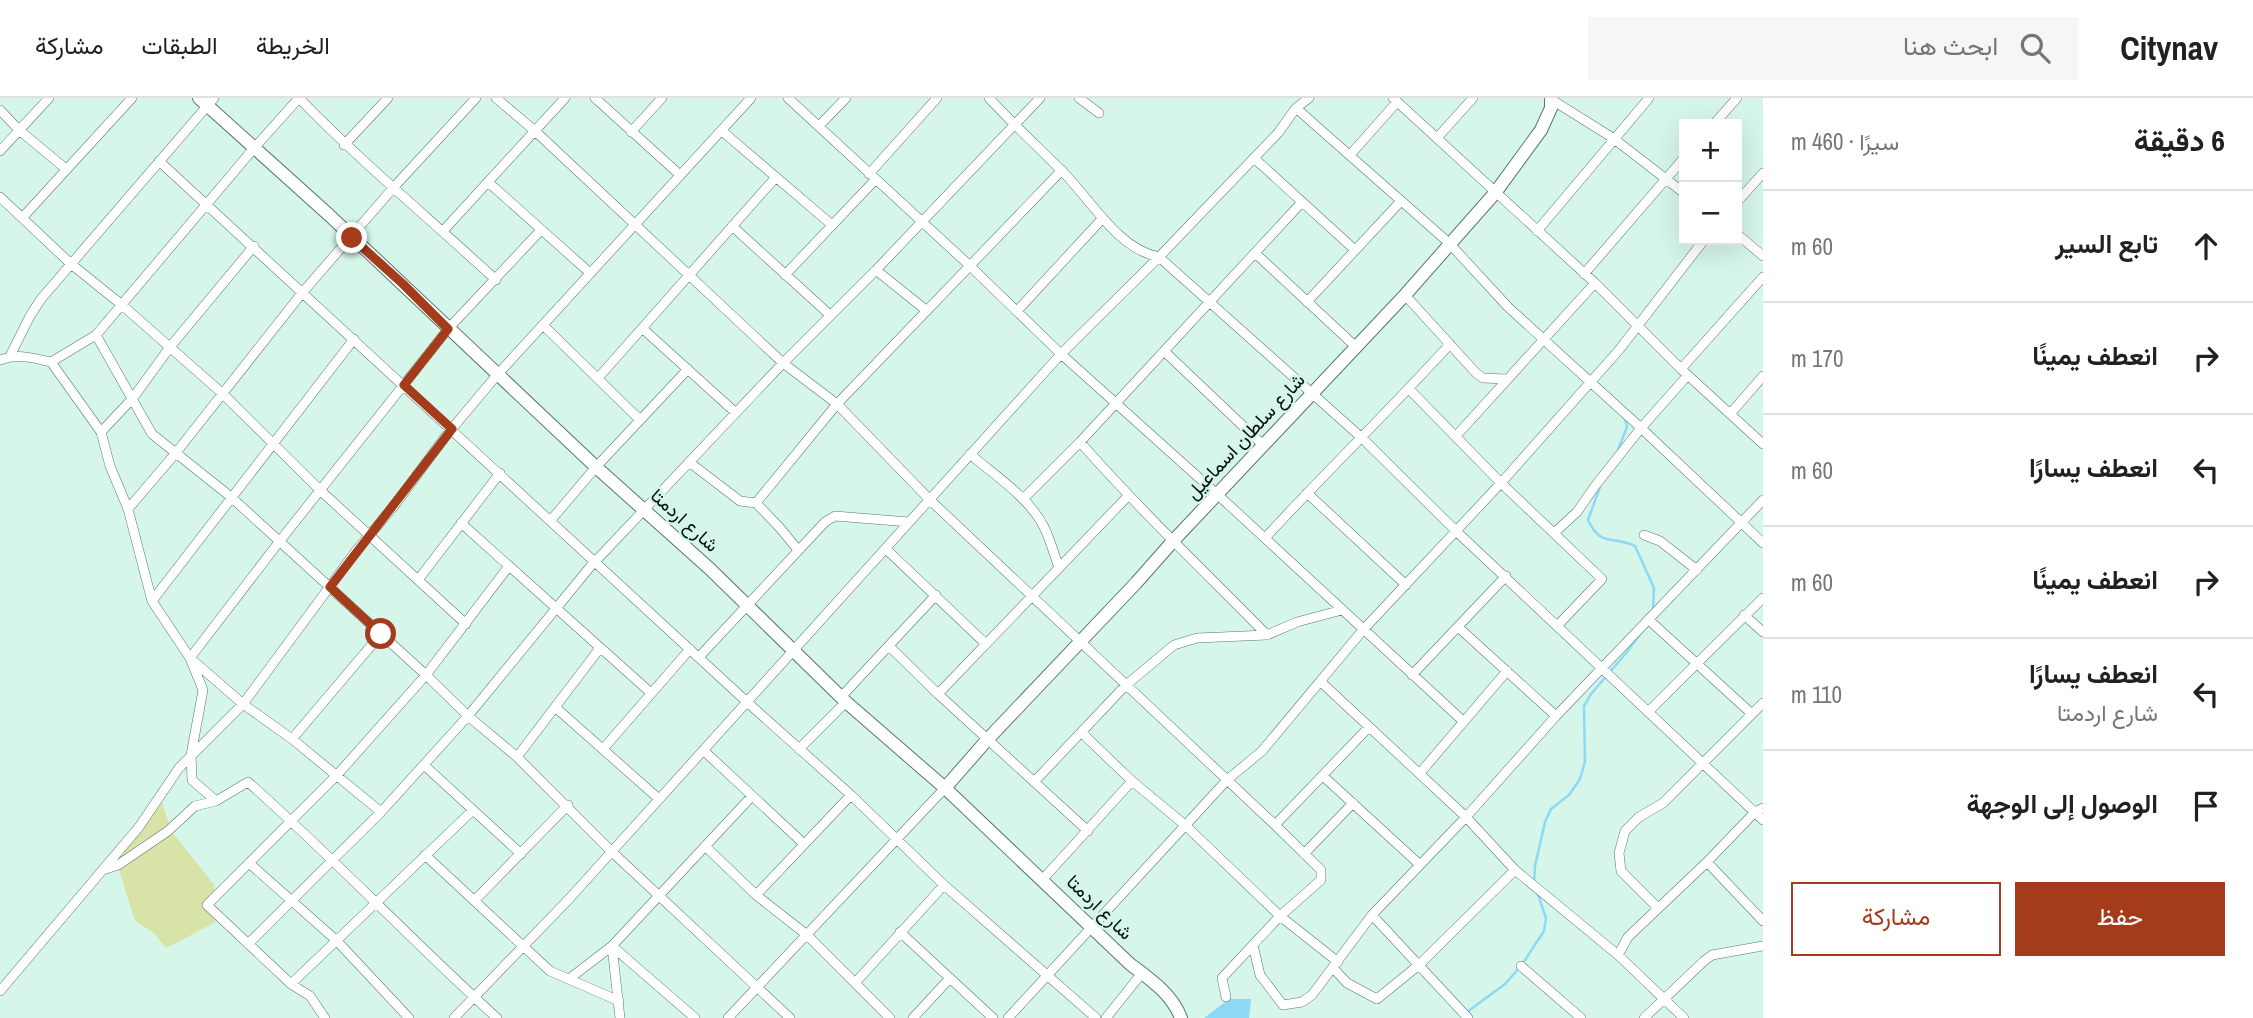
<!DOCTYPE html>
<html lang="ar">
<meta charset="utf-8">
<style>
body{margin:0;font-family:"Archivo Narrow",Vazirmatn,sans-serif;background:#f6f6f6;color:#202124;direction:rtl}
.controls{position:absolute;right:21px;top:21px;display:grid;overflow:hidden;border-radius:0px;box-shadow:0 7px 28px #0002}
.controls button{width:63px;height:63px;display:grid;place-items:center;padding:0;border:0;border-bottom:2px solid #e0e0e0;background:#fff;color:#202124;font:35px sans-serif}
.stop{position:absolute;width:21px;height:21px;margin:-16px;border:5px solid #a43c1c;border-radius:50%;background:#fff}
.stop.end{background:#a43c1c;border-color:#fff;box-shadow:0 2px 7px #0008}
.list{margin:0;padding:0;list-style:none}
h2{display:flex;justify-content:space-between;align-items:center;height:91px;margin:0;padding:0 28px;font-size:30px}
h2 small{font-size:23px;font-weight:400;color:#757577}
.list li{display:grid;grid-template-columns:46px 1fr auto;gap:21px;align-items:center;box-sizing:border-box;height:112px;padding:0 28px;border-top:2px solid #e0e0e0}
.list b{display:block;font-size:26px;white-space:nowrap}
.list p{margin:0;font-size:23px;white-space:nowrap;color:#757577}
.list em{font-size:23px;font-style:normal;color:#757577}
.actions{display:flex;gap:14px;padding:21px 28px}
.actions a{flex:1;padding:16px 0;border:2px solid #a43c1c;border-radius:0px;text-align:center;font-size:24px;color:#a43c1c}
.actions .main{background:#a43c1c;color:#fff}
.icon{flex:none;width:38px;height:38px;fill:none;stroke:currentColor;stroke-width:2;stroke-linecap:round;stroke-linejoin:round}
.map{position:relative;flex:none;width:1763px;height:920px;overflow:hidden;direction:ltr}
header{display:flex;align-items:center;gap:42px;box-sizing:border-box;height:98px;padding:0 35px;background:#fff;border-bottom:2px solid #e0e0e0}
header strong{font-size:33px}
nav{display:flex;gap:38px;margin-inline-start:auto;font-size:24px}
.search{width:490px;height:63px;background:#f6f6f6;display:flex;align-items:center;gap:18px;box-sizing:border-box;padding:0 24px;border-radius:0px;color:#757577;font-size:26px}
main{display:flex}
aside{flex:1;background:#fff}
.map>svg:first-child{display:block}
.green{fill:#d7e3a7}
.water{fill:#8cdaf6}
.lines{fill:none;stroke-linecap:round;stroke-linejoin:round}
.stream{stroke:#8cdaf6;stroke-width:2.5}
.street-casing{stroke:#59776c;stroke-width:10}
.secondary-casing{stroke:#59776c;stroke-width:14}
.street{stroke:#fff;stroke-width:9}
.secondary{stroke:#fff;stroke-width:12}
.route{stroke:#a43c1c;stroke-width:9}
.labels{text-anchor:middle;dominant-baseline:central;stroke-width:5;stroke-linejoin:round;paint-order:stroke}
.street-label{font-size:19px;fill:#06110d;stroke:#d5f6e9}
</style>
<header>
<strong>Citynav</strong>
<div class="search"><svg class="icon" aria-label="search" viewBox="0 0 24 24"><circle cx="10" cy="10" r="6"/><path d="M15 15l6 6"/></svg>ابحث هنا</div>
<nav><a>الخريطة</a><a>الطبقات</a><a>مشاركة</a></nav>
</header>
<main>
<aside>
<h2>6 دقيقة<small>سيرًا · 460 m</small></h2>
<ul class="list">
<li><svg class="icon" aria-label="ahead" viewBox="0 0 24 24"><path d="M12 20V5M6 11l6-6 6 6"/></svg><div><b>تابع السير</b></div><em>60 m</em></li>
<li><svg class="icon" aria-label="right" viewBox="0 0 24 24"><path d="M7 20v-9h11M14 6l5 5-5 5"/></svg><div><b>انعطف يمينًا</b></div><em>170 m</em></li>
<li><svg class="icon" aria-label="left" viewBox="0 0 24 24"><path d="M17 20v-9H6M10 6l-5 5 5 5"/></svg><div><b>انعطف يسارًا</b></div><em>60 m</em></li>
<li><svg class="icon" aria-label="right" viewBox="0 0 24 24"><path d="M7 20v-9h11M14 6l5 5-5 5"/></svg><div><b>انعطف يمينًا</b></div><em>60 m</em></li>
<li><svg class="icon" aria-label="left" viewBox="0 0 24 24"><path d="M17 20v-9H6M10 6l-5 5 5 5"/></svg><div><b>انعطف يسارًا</b><p>شارع اردمتا</p></div><em>110 m</em></li>
<li><svg class="icon" aria-label="arrive" viewBox="0 0 24 24"><path d="M6 21V4h12l-3 4 3 4H6"/></svg><div><b>الوصول إلى الوجهة</b></div></li>
</ul>
<div class="actions"><a class="main">حفظ</a><a>مشاركة</a></div>
</aside>
<div class="map">
<svg width="1763" height="920" viewBox="0 0 1763 920">
<rect width="100%" height="100%" fill="#d5f6e9"/>
<path class="green" d="M162,705L170,729L115,764Z
M171,733L215,788L212,790H215L207,811L216,824L166,850L154,835L135,823L119,772Z"/>
<path class="water" d="M1229,901H1251L1249,920H1204Z"/>
<g class="lines">
<path class="stream" d="M1618,352L1627,329L1625,321
M1600,389L1588,422C1601,450 1613,437 1635,448L1654,490L1653,512
M1534,785L1535,768L1545,724L1551,711L1569,697L1580,681L1585,664L1584,608L1591,596L1627,554L1640,536
M1467,914L1505,886L1521,868L1544,833L1546,820L1537,794"/>
<defs>
<path id="street" d="M299,0C361,64 430,121 496,182
M496,0L535,33L783,265L837,306L930,402L1275,727L1321,772V782L1280,818L1222,880L1226,899
M595,0L680,77
M788,0L970,168L1061,256L1217,396L1463,623
M989,0C1012,25 1037,48 1061,72C1090,100 1117,151 1159,159L1362,340L1456,433L1763,722
M1079,0L1099,15
M1393,0L1595,185L1681,271L1763,346
M1552,2L1613,40L1684,95
M1296,10L1449,145L1508,209L1641,330L1763,445
M0,12L19,32L66,71
M1714,26L1737,0
M819,28L846,0
M722,33L832,127
M631,34L662,0
M1437,40L1473,0
M344,47L388,0
M0,53L49,0
M1350,57L1397,4
M1254,60L1355,152
M159,63L747,604L851,697L944,787L1096,920
M869,76L937,0
M488,84L590,175
M0,99L71,166L122,207L223,296L321,393L466,526
M1737,104L1763,75
M23,119L132,0
M732,128L830,217
M443,133L565,0
M1537,133L1649,0
M1737,136L1763,158
M1255,155L1355,248
M876,172L927,213
M1584,176L1684,60
M785,177L875,82
M1405,197L1476,275L1483,280L1506,281
M1307,204L1401,103
M1017,213L1102,121
M543,227L640,322
M642,230L736,315
M96,237L152,336L231,399L426,577L468,618L517,659L611,753L790,920
M1164,253L1263,347
M10,258L30,218L41,201L214,0
M0,262C18,255 33,260 51,264L96,237L255,49L299,0
M51,264L101,334L110,368L128,411L152,503L190,560L243,606L292,641L381,714
M1681,271L1763,179
M598,280L776,79
M1409,291L1501,385L1602,481L1558,527
M1731,315L1763,278
M101,334L133,300L170,249L254,148
M1456,338L1595,185
M1080,344C1139,411 1204,473 1267,537
M970,356C994,377 1029,399 1044,429C1050,441 1054,456 1059,470
M689,364L740,403L756,405L780,430L798,452
M1307,395L1406,487
M1023,401L1080,344L1302,104
M756,405L837,306L1062,72
M128,411L175,356L302,195L394,89L476,0
M551,422L596,369L688,271
M461,425L651,595
M1554,435L1577,414L1595,388L1641,330L1688,277
M1644,437L1660,443L1697,472
M1265,440C1326,374 1390,312 1450,246
M886,451L986,546
M418,482L500,375
M152,503L354,241
M1744,517L1763,534
M1649,522L1752,616
M1458,529L1556,618
M889,548L938,596L1088,733
M699,559L825,424L835,418L909,424
M1412,577L1506,478
M1321,584L1466,719L1515,772L1618,857L1628,839L1707,764L1755,714L1763,710
M938,596L1128,398
M841,599L936,497
M555,609L659,701
M1648,614L1763,500
M1082,635L1132,683L1185,727L1280,818L1338,864
M292,641L381,536
M603,651L690,551
M799,651L846,604
M703,652L804,746
M517,659L600,550
M424,667L521,756
M1420,675L1507,573
M1323,678L1419,766
M1034,684L1125,588L1174,547L1197,540L1267,537L1297,524L1342,512
M216,703L192,682L191,657L203,592L190,560L279,444L448,231L541,132
M1275,727L1369,629
M705,748L756,797L807,837L890,920
M1304,756L1353,705
M425,757L550,873L619,903
M1707,764L1763,823
M249,765L337,843L409,920
M106,771L118,767L168,733L195,708L216,703L248,684C334,760 412,843 497,920
M1043,781L1132,683
M756,797L851,697
M475,802L568,707
M1657,809L1621,773L1619,755L1625,733L1639,719L1663,705L1763,605
M1372,817L1468,920
M900,834L993,920
M248,846L381,714L468,618L590,469L783,265L876,172L1040,0
M1253,847L1260,877L1283,907L1302,904L1312,897L1372,817L1466,719L1556,618L1763,402
M1618,857L1684,920
M1521,868L1581,920
M1334,871L1347,885L1377,901L1420,866L1515,772
M569,881L612,848L695,920
M855,885L944,787
M291,886L473,712
M0,893L139,729L179,670L243,606L356,453L394,408L445,339L497,277L751,0
M325,920L310,898L291,886L207,807L337,677L426,577L509,468
M454,920L569,801L1061,256L1159,159L1278,35L1296,10L1309,0
M620,920L612,848L752,698
M728,920L945,690
M913,920L950,880
M1008,920L1227,682L1262,653L1363,532L1501,385L1619,252L1704,142
M1106,920L1142,875
M1644,920L1704,863L1712,857L1763,848"/>
<path id="secondary" d="M199,0L329,117L596,369L710,471L846,604L945,690L1130,866C1150,881 1172,896 1181,920
M945,690L987,642L1136,485L1174,442L1405,197L1495,95L1541,32L1551,10V0"/>
</defs>
<use href="#street" class="street-casing"/>
<use href="#secondary" class="secondary-casing"/>
<use href="#street" class="street"/>
<use href="#secondary" class="secondary"/>
</g>
<g class="lines">
<path class="route" d="M352,140L403,186L448,231L404,287L452,331L330,489L381,536"/>
</g>
<g class="labels">
<g class="street-label">
<text transform="translate(1245 338) rotate(-47)">شارع سلطان اسماعيل</text>
<text transform="translate(685 422) rotate(42)">شارع اردمتا</text>
<text transform="translate(1100 809) rotate(44)">شارع اردمتا</text>
</g>
</g>
</svg>
<div class="controls">
<button>+</button>
<button>−</button>
</div>
<div class="stop" style="left:381px;top:536px"></div>
<div class="stop end" style="left:352px;top:140px"></div>
</div>
</main>
